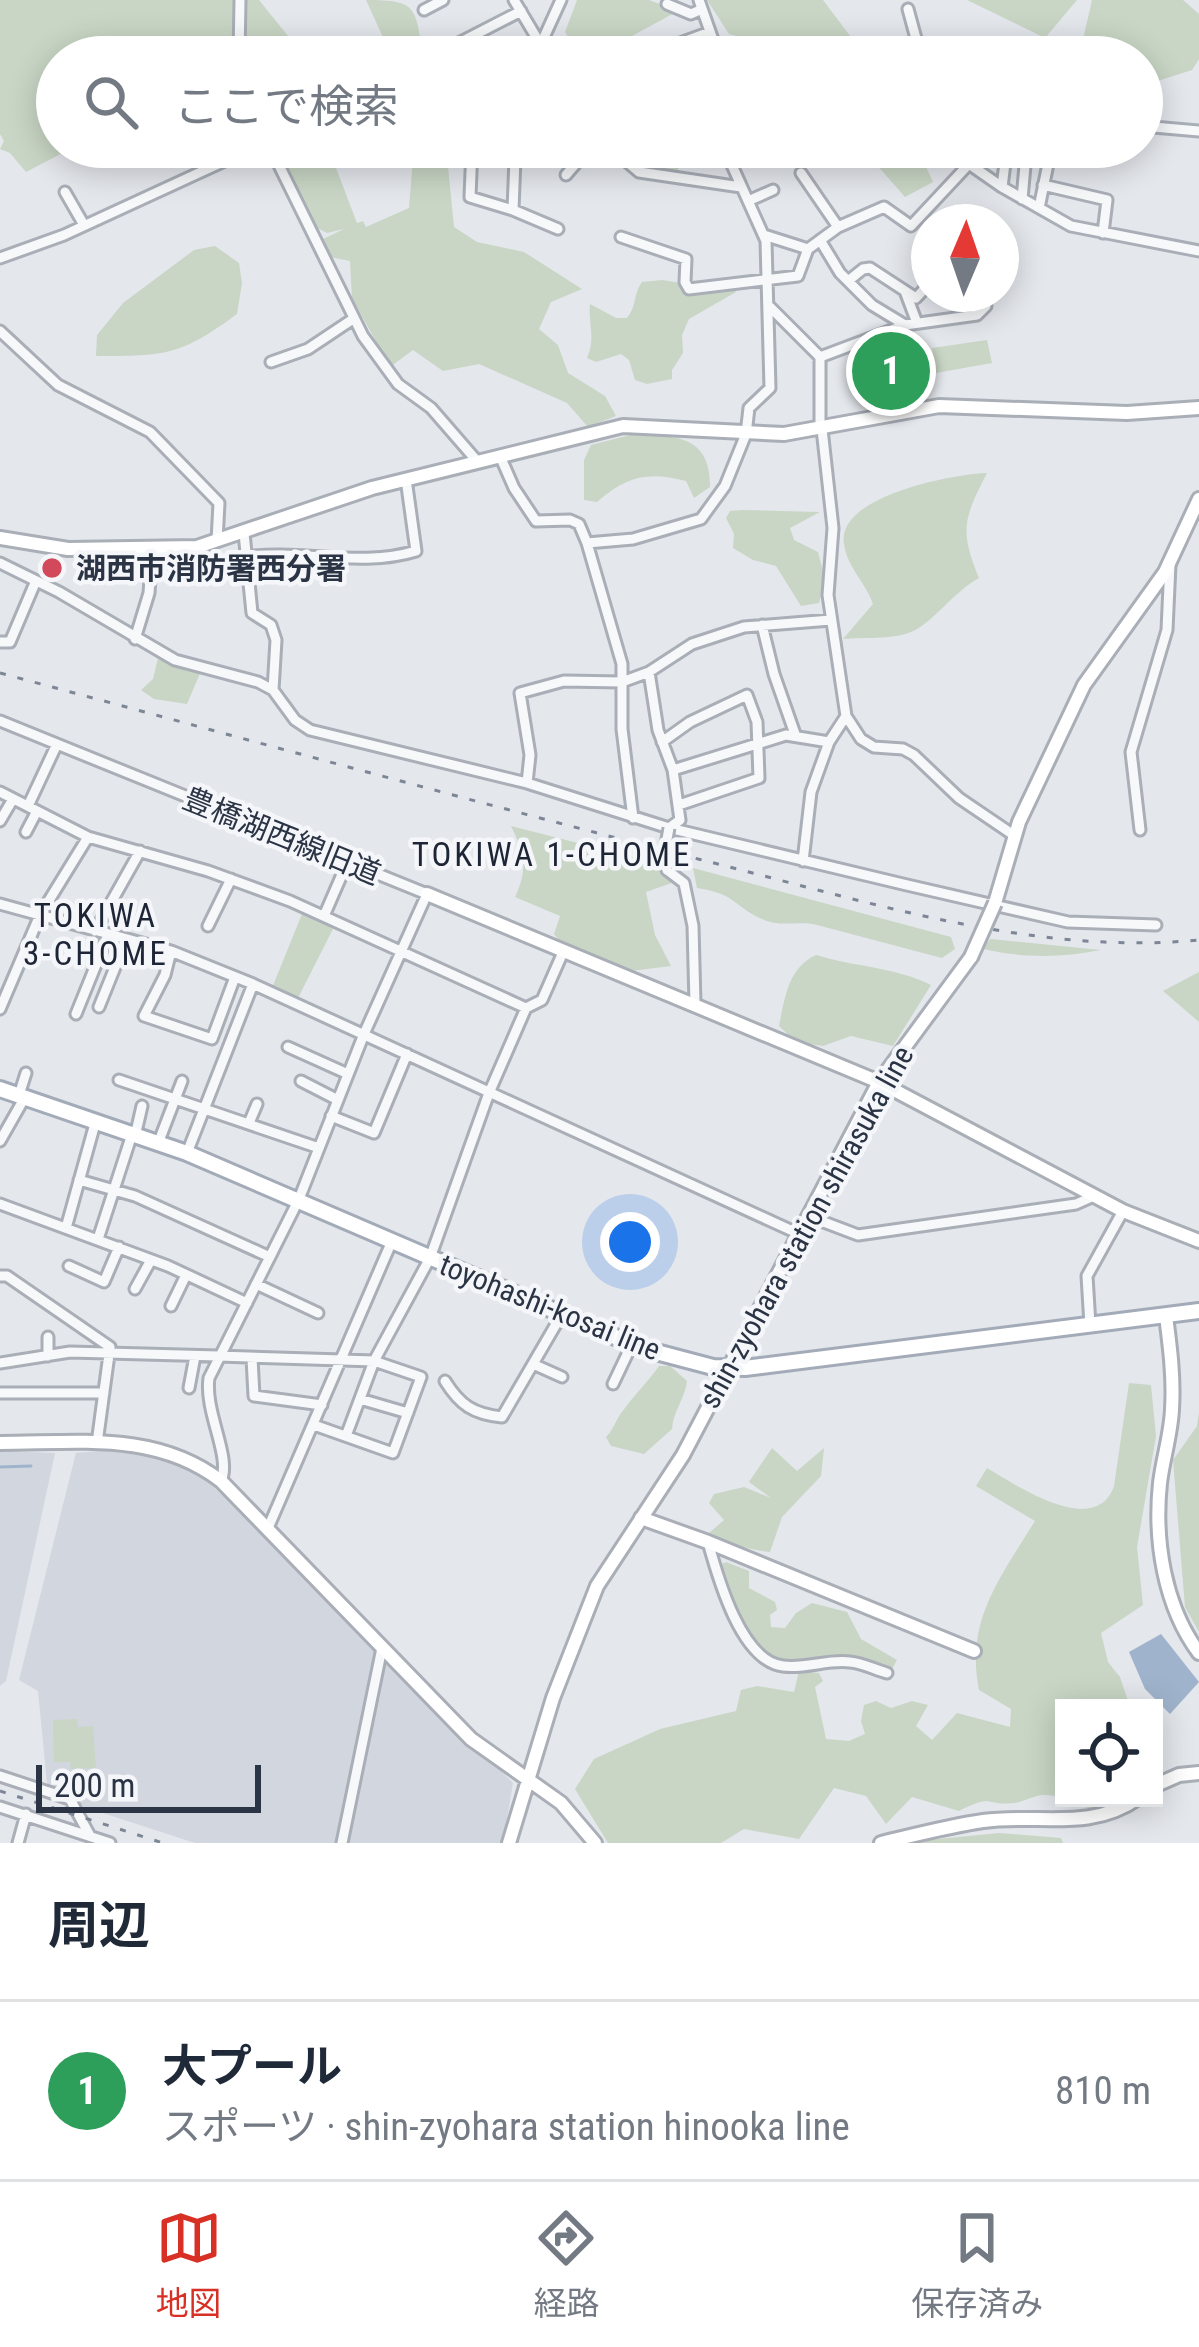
<!DOCTYPE html>
<html lang="ja">
<meta charset="utf-8">
<style>
body{margin:0;font-family:"Roboto Condensed","Noto Sans JP",sans-serif;background:#f2f2f3;color:#1f2937}
.controls{position:absolute;right:36px;bottom:36px;display:grid;overflow:hidden;border-radius:0px;box-shadow:0 6px 30px #0003}
.controls button{width:108px;height:108px;display:grid;place-items:center;padding:0;border:0;border-bottom:3px solid #e0e1e3;background:#fff;color:#1f2937;font:60px sans-serif}
.compass{position:absolute;left:911px;top:204px;width:108px;height:108px;border-radius:50%;background:#fff;box-shadow:0 6px 30px #0003;rotate:2deg}
.scale{position:absolute;left:36px;bottom:30px;width:225px;box-sizing:border-box;padding-left:12px;border:6px solid #2b3445;border-top:0;font-size:33px;line-height:42px;white-space:nowrap;color:#2b3445;-webkit-text-stroke:9px #f4f6f9;paint-order:stroke}
.you{position:absolute;left:630px;top:1242px;width:42px;height:42px;margin:-30px;border:9px solid #fff;border-radius:50%;background:#1a73e8;box-shadow:0 0 0 18px #1a73e833}
.badge{display:grid;place-items:center;width:78px;height:78px;border-radius:50%;background:#d93025;color:#fff;font-size:39px;font-weight:700}
.pin{position:absolute;translate:-50% -50%;border:6px solid #fff;box-shadow:0 3px 12px #0006}
.list{margin:0;padding:0;list-style:none}
h2{display:flex;justify-content:space-between;align-items:center;height:156px;margin:0;padding:0 48px;font-size:51px}
h2 small{font-size:39px;font-weight:400;color:#747a83}
.list li{display:grid;grid-template-columns:78px 1fr auto;gap:36px;align-items:center;box-sizing:border-box;height:180px;padding:0 48px;border-top:3px solid #e0e1e3}
.list b{display:block;font-size:45px;white-space:nowrap}
.list p{margin:0;font-size:39px;white-space:nowrap;color:#747a83}
.list em{font-size:39px;font-style:normal;color:#747a83}
.icon{flex:none;width:66px;height:66px;fill:none;stroke:currentColor;stroke-width:2;stroke-linecap:round;stroke-linejoin:round}
.map{position:relative;flex:none;width:1199px;height:1843px;overflow:hidden}
.search{position:absolute;background:#fff;box-shadow:0 6px 30px #0003;left:36px;right:36px;top:36px;height:132px;display:flex;align-items:center;gap:30px;box-sizing:border-box;padding:0 42px;border-radius:66px;color:#747a83;font-size:45px}
.sheet{height:336px;background:#fff}
nav{display:flex;justify-content:space-around;align-items:center;box-sizing:border-box;height:168px;border-top:3px solid #e0e1e3;background:#fff;font-size:33px;color:#747a83}
nav a{display:grid;justify-items:center;gap:6px}
nav .on{color:#d93025}
.map>svg:first-child{display:block}
.built{fill:#d2d6de}
.green{fill:#c9d6c5}
.water{fill:#9fb4cc}
.lines{fill:none;stroke-linecap:round;stroke-linejoin:round}
.stream{stroke:#9fb4cc;stroke-width:3}
.street-casing{stroke:#a9aeb7;stroke-width:15}
.secondary-casing{stroke:#a9aeb7;stroke-width:18}
.primary-casing{stroke:#a3abb8;stroke-width:20}
.street{stroke:#f7f8fa;stroke-width:9}
.secondary{stroke:#fff;stroke-width:12}
.primary{stroke:#fff;stroke-width:14}
.rail{stroke:#7d8696;stroke-width:3;stroke-dasharray:6 12;stroke-linecap:butt}
.street-bridge-casing{stroke:#a9aeb7;stroke-width:15;stroke-linecap:butt}
.secondary-bridge-casing{stroke:#a9aeb7;stroke-width:18;stroke-linecap:butt}
.street-bridge{stroke:#f7f8fa;stroke-width:9}
.secondary-bridge{stroke:#fff;stroke-width:12}
.poi-dot{fill:#d1495b;stroke:#f4f6f9;stroke-width:4.5}
.labels{text-anchor:middle;dominant-baseline:central;stroke-width:9;stroke-linejoin:round;paint-order:stroke}
.poi-label{font-size:30px;font-weight:bold;fill:#2b3445;stroke:#f4f6f9;text-anchor:start}
.street-label{font-size:30px;fill:#2b3445;stroke:#f4f6f9}
.neighbourhood-label{font-size:33px;letter-spacing:3px;fill:#1d2536;stroke:#f4f6f9}
</style>
<div class="map">
<svg width="1199" height="1843" viewBox="0 0 1199 1843">
<rect width="100%" height="100%" fill="#e4e7ec"/>
<path class="built" d="M125,1449L195,1471L264,1531L513,1783L503,1843H195L75,1804L47,1783L38,1691L19,1680L76,1453Z
M0,1451L55,1453L6,1681L0,1686Z"/>
<path class="green" d="M0,0H259L305,57H57V147H74L26,172L10,153L0,149L4,141L0,134Z
M366,0C420,0 414,8 424,57H392Z
M577,0H649L678,11L632,36L635,57H581L565,32Z
M707,0H823L866,57H821L805,40L775,46L729,34Z
M967,0H1077L1045,38Z
M1092,0H1183L1199,14V59L1192,70L1142,86V57H1079Z
M277,147H328L357,223L363,221L366,227L409,208L414,147H446L454,227L477,242L524,252L582,289L551,302L539,329L558,345L568,373L605,396L616,416L588,427L567,403L479,364L443,371L413,350L390,367L352,298L350,261L325,256L317,242L344,229L327,233L315,227Z
M617,147H691L675,175L645,169Z
M861,147H917L933,182L905,197Z
M215,246L239,263L242,283L237,314C180,356 165,356 96,356L97,335L123,303L194,250Z
M662,280L694,285L732,283L736,292L689,319L682,335L683,353L672,370V379L647,384L635,380L629,360L621,354L596,362L587,358C596,338 588,325 590,304L616,318H627C637,306 633,294 642,282Z
M987,340L992,363L936,373L932,348Z
M630,435C673,435 711,434 710,487L694,498L686,481C647,471 627,476 597,502L584,500V460L591,445Z
M987,473C964,518 959,530 979,578C952,593 932,624 911,632C891,640 864,637 843,639L873,604C866,583 847,567 844,544C836,496 953,474 987,473Z
M743,510L820,512L790,528L794,540L818,552L825,579L819,603L801,606L776,566L753,560L733,548L734,534L726,518L730,511Z
M158,658L201,671L187,704L154,699L141,690L153,679Z
M511,826L664,865L680,880L646,892L655,935L671,966L623,972L559,940L554,934L560,916L515,897C528,869 525,854 511,826Z
M693,868L951,937L955,949L942,958C900,947 859,936 817,925C799,920 780,928 762,919C731,905 737,894 697,888Z
M304,909L336,923L297,1000L272,988Z
M990,939L1101,950C1060,958 1024,958 983,949Z
M816,955C855,967 895,967 931,985L893,1046L851,1036L823,1046L796,1042L779,1026C785,997 788,968 816,955Z
M1199,972V1022L1163,991Z
M659,1366H670L687,1381C685,1399 673,1411 672,1429L644,1454L611,1446L606,1437C614,1429 615,1421 622,1412C634,1395 647,1383 659,1366Z
M1129,1383L1151,1385L1156,1436L1137,1547L1143,1605L1101,1633L1108,1662L1120,1677L1130,1707L1139,1708H1064V1798H1124C1084,1824 1079,1794 1042,1795C1033,1796 1023,1802 1014,1803C984,1806 994,1793 959,1811L912,1797L886,1824L866,1796L834,1788L799,1839L744,1829L721,1843H608L575,1789L594,1759L660,1729L736,1711L741,1690L757,1686L794,1692L799,1671L819,1673L823,1681L815,1687L826,1739L849,1741L865,1734L861,1721L864,1705L876,1701L891,1708L912,1701L928,1705L916,1726L932,1740L957,1713L1010,1727L1011,1709L979,1690C965,1621 1000,1578 1035,1521L976,1486L987,1468C1016,1485 1096,1539 1114,1486Z
M1199,1412V1632L1185,1607L1173,1460L1197,1426Z
M772,1448L797,1471L824,1448L821,1476L782,1517L770,1552C749,1550 727,1543 709,1533L724,1520L709,1503L714,1494L744,1487L771,1498L749,1482Z
M726,1562L749,1571V1588L775,1602L777,1610L770,1615L771,1627L785,1628L796,1613L812,1603L847,1612L861,1639L897,1660L891,1671C864,1659 845,1657 817,1661C748,1672 741,1615 722,1564Z
M77,1719L78,1727L93,1726L96,1768L71,1769L70,1762H54L53,1720Z
M999,1833L1061,1838L1063,1843H899Z"/>
<path class="water" d="M1161,1634L1199,1682L1170,1714L1145,1689L1129,1652Z"/>
<g class="lines">
<path class="stream" d="M0,1467L31,1466"/>
<defs>
<path id="street" d="M514,0L548,57
M699,0L719,57
M667,4L691,14L702,9
M908,9L921,57
M424,10L443,0
M541,44L561,0
M672,46L710,32
M239,57L240,0
M459,57L455,45L521,11
M1142,126L1199,131
M197,147L234,152
M270,147L363,336L398,384L431,408L477,461
M472,147L470,197L513,210
M508,147L515,158L535,147
M610,147L639,172L741,187
M977,147L969,164L1002,187
M1007,147L1002,187L1071,226L1199,251
M515,158L513,210L558,229
M731,163L767,147
M801,173L838,227
M566,175L590,147
M1043,185L1107,200L1103,233
M65,192L84,225
M1022,199L1026,154
M748,201L773,190
M1039,208L1049,159
M764,235L808,249L838,227L884,207L911,226L969,164
M621,237L686,259L685,282L689,289L798,276L808,249
M820,240L840,273L872,305L905,325L977,315L986,306
M0,258L64,235L255,147
M848,281L863,269L870,268L916,298L929,284
M905,291L917,323
M770,307L820,357
M0,331L58,385L150,432L219,503L217,541
M271,362L308,349L353,319
M820,429V357L905,325
M822,429L833,528L828,595L846,716L861,739L874,747L903,749L914,755L959,798L1015,836
M500,456L514,488L536,521L570,520L579,524L587,543L622,664V729L633,818
M244,533L252,613L271,625L276,640L273,690
M587,543L633,539L701,519L725,486L746,434L749,408L770,388L766,241L731,163V147
M245,557C301,549 361,568 416,551L406,479
M0,563L59,592L175,660L258,682L273,690L295,720L310,730L527,783L669,828L907,885L1068,922L1156,925
M762,625L774,674L795,734
M135,639L149,593L152,550
M0,642H10L35,583
M649,672L658,730L673,770L680,820L669,828
M0,721L427,894L364,1034L299,1199L209,1378C204,1412 232,1457 221,1481
M662,742L690,722L747,695L757,722L759,778L679,805
M673,770L786,735L829,742
M527,783L530,755L520,693L564,681L622,682L649,672L692,644L744,627L831,620
M0,792L88,837L208,871L290,901L526,1008
M28,806L57,744
M0,821L13,799
M1140,830L1131,752L1167,630L1170,564
M26,832L37,811
M803,861L811,792L829,742L846,716
M667,870L684,883L693,926L695,1004
M0,904L171,951L253,984L797,1233
M324,916L347,863
M208,926L231,879
M95,931L140,851
M171,951L165,975L144,1016L212,1039L235,977
M99,1007L126,940
M0,1009L40,915L88,837
M76,1014L108,935
M288,1047L348,1074
M119,1080L319,1148
M301,1081L338,1100
M19,1095L26,1073
M331,1116L374,1133L407,1054
M249,1123L257,1104
M136,1132L142,1106
M0,1141L25,1097
M159,1141L182,1081
M187,1153L253,984
M79,1180L135,1196L270,1257
M0,1204L168,1266L247,1303
M808,1216L858,1235L1076,1204L1094,1196
M66,1228L96,1120
M98,1239L133,1131
M69,1266L104,1282L119,1247
M0,1276H7L110,1347L97,1443
M256,1284L318,1313
M135,1289L151,1260
M171,1306L186,1275
M1090,1325L1087,1276L1123,1211
M48,1337V1356
M252,1358L254,1396L322,1405
M0,1363L70,1352L218,1356L374,1361L421,1377L393,1453L314,1425
M533,1364L562,1377
M445,1381C460,1405 473,1414 502,1417L562,1314
M613,1384L632,1344
M189,1388L195,1356
M0,1393H104
M360,1399L408,1413
M346,1436L374,1361L430,1258L489,1093L526,1008L542,1000L564,950
M268,1528L392,1241
M708,1542C718,1578 741,1661 783,1666C806,1669 828,1659 850,1662C863,1663 875,1670 887,1673
M0,1776L70,1799L89,1834
M0,1807L110,1843
M18,1843L26,1814
M342,1843L382,1648"/>
<path id="secondary" d="M0,538L68,549L197,547L372,488L623,426L784,434L939,406L1127,413L1199,408
M427,894L879,1082L1123,1211L1199,1241
M995,903L1019,822L1084,685L1165,572L1199,499
M1166,1316C1170,1347 1174,1378 1172,1409C1171,1434 1163,1458 1160,1483C1154,1540 1164,1606 1199,1653
M0,1443C78,1443 156,1431 221,1481L471,1739L561,1803L595,1843
M641,1518L708,1542L974,1651
M1154,1786L1179,1775L1199,1773
M509,1843L553,1698L597,1586L683,1455L879,1082L971,957
M881,1843C915,1835 949,1826 983,1821C1037,1813 1090,1832 1138,1798"/>
<path id="primary" d="M0,1089L187,1153L641,1348L713,1367L745,1368L1199,1311"/>
</defs>
<use href="#street" class="street-casing"/>
<use href="#secondary" class="secondary-casing"/>
<use href="#primary" class="primary-casing"/>
<use href="#street" class="street"/>
<use href="#secondary" class="secondary"/>
<use href="#primary" class="primary"/>
<path class="rail" d="M0,673C235,736 470,801 706,861C866,901 1032,956 1199,940
M0,1791L163,1843"/>
<defs>
<path id="street-bridge" d="M667,870L664,856L669,828"/>
<path id="secondary-bridge" d="M971,957L995,903"/>
</defs>
<use href="#street-bridge" class="street-bridge-casing"/>
<use href="#secondary-bridge" class="secondary-bridge-casing"/>
<use href="#street-bridge" class="street-bridge"/>
<use href="#secondary-bridge" class="secondary-bridge"/>
</g>
<circle class="poi-dot" cx="52" cy="568" r="12"/>
<g class="labels">
<g class="poi-label">
<text x="76" y="568">湖西市消防署西分署</text>
</g>
<g class="street-label">
<text transform="translate(282 836) rotate(22)">豊橋湖西線旧道</text>
<text transform="translate(806 1227) rotate(-61)">shin-zyohara station shirasuka line</text>
<text transform="translate(550 1307) rotate(22)">toyohashi-kosai line</text>
</g>
<g class="neighbourhood-label">
<text x="552" y="854">TOKIWA 1-CHOME</text>
<text x="96" y="915">TOKIWA<tspan x="96" dy="38">3-CHOME</tspan></text>
</g>
</g>
</svg>
<div class="controls">
<button><svg class="icon" aria-label="locate" viewBox="0 0 24 24"><circle cx="12" cy="12" r="6"/><path d="M12 2v4M12 18v4M2 12h4M18 12h4"/></svg></button>
</div>
<svg class="compass" viewBox="-18 -18 36 36"><path d="M0-13l5 13h-10z" fill="#e53935"/><path d="M0 13l5-13h-10z" fill="#747a83"/></svg>
<div class="scale">200 m</div>
<div class="you"></div>
<div class="pin badge" style="left:891px;top:371px;background:#2e9e5b">1</div>
<div class="search"><svg class="icon" aria-label="search" viewBox="0 0 24 24"><circle cx="10" cy="10" r="6"/><path d="M15 15l6 6"/></svg>ここで検索</div>
</div>
<section class="sheet">
<h2>周辺<small></small></h2>
<ul class="list">
<li><span class="badge" style="background:#2e9e5b">1</span><div><b>大プール</b><p>スポーツ · shin-zyohara station hinooka line</p></div><em>810 m</em></li>
</ul>
</section>
<nav>
<a class="on"><svg class="icon" aria-label="map" viewBox="0 0 24 24"><path d="M3 6l6-2 6 2 6-2v14l-6 2-6-2-6 2zM9 4v14M15 6v14"/></svg>地図</a>
<a><svg class="icon" aria-label="directions" viewBox="0 0 24 24"><path d="M12 3l9 9-9 9-9-9zM9 14v-3h6M13 9l2 2-2 2"/></svg>経路</a>
<a><svg class="icon" aria-label="saved" viewBox="0 0 24 24"><path d="M7 4h10v16l-5-4-5 4z"/></svg>保存済み</a>
</nav>
